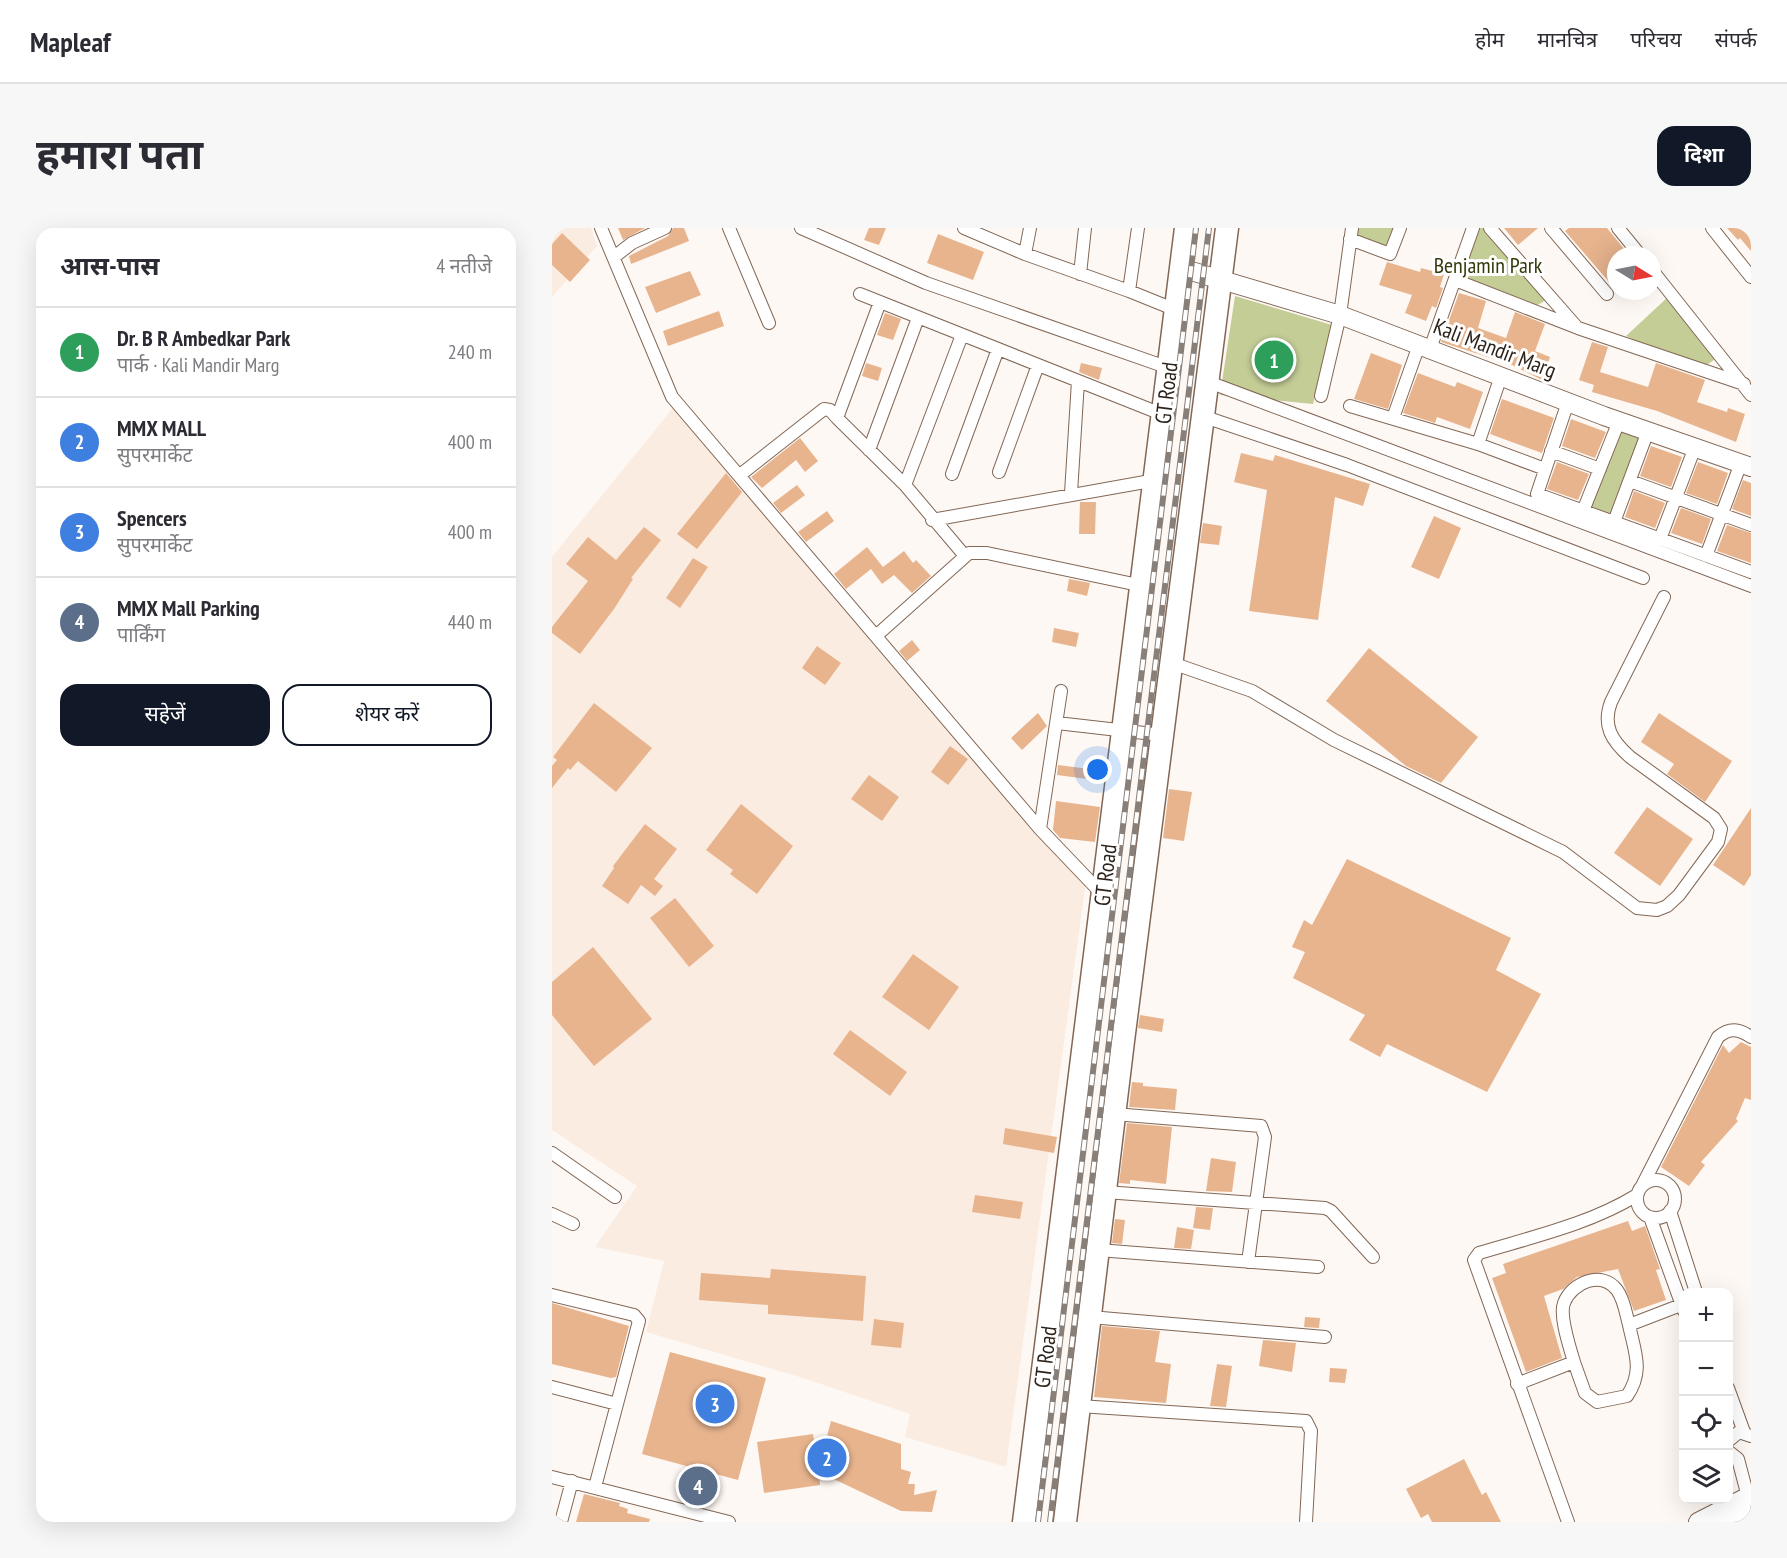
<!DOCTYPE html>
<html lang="hi">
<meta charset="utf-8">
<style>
body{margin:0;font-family:"PT Sans Narrow","Noto Sans Devanagari",sans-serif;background:#f7f7f7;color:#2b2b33}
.controls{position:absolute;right:18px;bottom:18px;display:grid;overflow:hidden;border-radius:12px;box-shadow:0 6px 24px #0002}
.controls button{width:54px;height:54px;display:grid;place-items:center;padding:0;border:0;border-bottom:2px solid #e1e1e2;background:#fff;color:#2b2b33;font:30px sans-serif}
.compass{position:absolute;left:1055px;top:18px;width:54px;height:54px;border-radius:50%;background:#fff;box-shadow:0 6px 24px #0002;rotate:100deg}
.you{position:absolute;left:546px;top:542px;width:21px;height:21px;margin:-15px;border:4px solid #fff;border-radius:50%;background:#1a73e8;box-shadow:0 0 0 9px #1a73e833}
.badge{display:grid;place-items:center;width:39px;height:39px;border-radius:50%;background:#111827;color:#fff;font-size:20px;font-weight:700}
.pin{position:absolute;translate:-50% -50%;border:3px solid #fff;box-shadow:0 2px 6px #0006}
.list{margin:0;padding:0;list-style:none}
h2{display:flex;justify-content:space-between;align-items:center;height:78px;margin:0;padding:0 24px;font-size:26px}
h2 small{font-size:20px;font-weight:400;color:#7c7c81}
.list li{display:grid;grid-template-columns:39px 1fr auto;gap:18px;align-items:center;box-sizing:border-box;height:90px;padding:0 24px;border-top:2px solid #e1e1e2}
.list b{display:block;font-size:22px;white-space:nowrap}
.list p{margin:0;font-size:20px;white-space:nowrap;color:#7c7c81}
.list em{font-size:20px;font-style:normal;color:#7c7c81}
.actions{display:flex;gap:12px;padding:18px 24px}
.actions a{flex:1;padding:14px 0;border:2px solid #111827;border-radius:18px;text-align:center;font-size:21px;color:#111827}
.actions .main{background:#111827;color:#fff}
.icon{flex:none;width:33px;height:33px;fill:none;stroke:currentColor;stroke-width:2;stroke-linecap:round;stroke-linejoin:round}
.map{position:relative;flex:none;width:1199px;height:1294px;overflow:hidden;border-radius:18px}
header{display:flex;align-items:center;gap:36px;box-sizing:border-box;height:84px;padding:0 30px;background:#fff;border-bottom:2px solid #e1e1e2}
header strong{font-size:28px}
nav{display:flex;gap:33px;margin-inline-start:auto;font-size:21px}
.intro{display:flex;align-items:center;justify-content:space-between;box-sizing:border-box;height:144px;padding:0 36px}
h1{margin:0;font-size:42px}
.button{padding:15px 27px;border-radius:18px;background:#111827;color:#fff;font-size:21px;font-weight:700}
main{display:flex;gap:36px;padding:0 36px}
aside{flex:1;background:#fff;border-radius:18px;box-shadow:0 6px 24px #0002}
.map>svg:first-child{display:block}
.built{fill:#fbece1}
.green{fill:#c4cd96}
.building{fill:#e8b48e}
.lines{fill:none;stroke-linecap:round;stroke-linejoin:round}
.street-casing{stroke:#826755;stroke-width:14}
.secondary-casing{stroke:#826755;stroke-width:20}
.highway-casing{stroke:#826755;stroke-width:25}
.street{stroke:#fff;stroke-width:12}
.secondary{stroke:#fff;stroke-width:18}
.highway{stroke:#fff;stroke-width:22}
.rail-casing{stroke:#887f79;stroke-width:6}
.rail{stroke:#fff;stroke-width:4;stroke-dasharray:11;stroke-linecap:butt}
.labels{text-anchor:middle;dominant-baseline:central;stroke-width:6;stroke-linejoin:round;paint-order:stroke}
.park-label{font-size:22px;fill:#343a0c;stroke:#fff}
.street-label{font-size:22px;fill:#2e231b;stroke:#fff}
</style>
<header>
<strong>Mapleaf</strong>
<nav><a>होम</a><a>मानचित्र</a><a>परिचय</a><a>संपर्क</a></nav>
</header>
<div class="intro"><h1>हमारा पता</h1><a class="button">दिशा</a></div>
<main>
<aside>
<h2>आस-पास<small>4 नतीजे</small></h2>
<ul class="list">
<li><span class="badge" style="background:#2e9e5b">1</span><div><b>Dr. B R Ambedkar Park</b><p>पार्क · Kali Mandir Marg</p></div><em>240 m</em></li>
<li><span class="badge" style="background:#3f7fe0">2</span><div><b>MMX MALL</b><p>सुपरमार्केट</p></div><em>400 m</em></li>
<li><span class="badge" style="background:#3f7fe0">3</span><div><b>Spencers</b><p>सुपरमार्केट</p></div><em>400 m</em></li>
<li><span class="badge" style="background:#5c6f8a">4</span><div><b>MMX Mall Parking</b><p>पार्किंग</p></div><em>440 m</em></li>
</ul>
<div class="actions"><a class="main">सहेजें</a><a>शेयर करें</a></div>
</aside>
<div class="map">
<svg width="1199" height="1294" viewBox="0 0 1199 1294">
<rect width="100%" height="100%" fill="#fef8f4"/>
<path class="built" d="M0,0H39L45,18L0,69Z
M129,170L534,653L454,1239L353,1209L358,1186L251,1150L94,1104L112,1033L43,1019L85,958L0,902V329Z"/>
<path class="green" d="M803,0H843L835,24L802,9Z
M924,0H935L996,71L982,79L906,51Z
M683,68L780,97L761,176L668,167Z
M1117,68L1166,129L1148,142L1074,108Z
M1068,195L1094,203L1063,288L1036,277Z"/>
<path class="building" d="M66,0H93L71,12Z
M121,0H132L137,13L79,36L77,28L116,8Z
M317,0H334L327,17L312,12Z
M952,0H986L966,17Z
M1017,0H1055L1077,27H1064V62L1013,3Z
M1175,0H1199V23L1188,10L1186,12Z
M10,5L38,32L18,54L0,37V16Z
M386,6L432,24L421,52L375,35Z
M835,34L868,44L869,40L892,46L888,59L891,60L884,80L880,78L874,93L853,85L860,67L827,57Z
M138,43L149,67L104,85L93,59Z
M907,65L934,73L926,100L954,110L963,84L993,96L983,123L998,129L990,152L960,137L889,114Z
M167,83L172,98L116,118L111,103Z
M333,85L349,91L341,112L325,107Z
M1040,114L1056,119L1048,144L1096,159L1104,135L1153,152L1145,174L1175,184L1176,180L1193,186L1184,214L1105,183L1040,164L1042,157L1027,152Z
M819,125L850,137L836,181L802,171Z
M314,135L330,140L326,153L310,148Z
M529,135L550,140L547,152L527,144Z
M866,145L903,159L905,154L931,164L918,201L885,189L883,195L851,185Z
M950,171L1002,190L990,225L938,206Z
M1019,191L1054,204L1043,230L1010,218Z
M248,210L266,233L253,244L244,232L210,260L199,249Z
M1099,218L1130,229L1119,259L1088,248Z
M689,225L721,233L723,227L818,256L811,278L783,269L766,392L697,383L715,262L682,254Z
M1005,234L1037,246L1026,272L995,261Z
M1146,234L1176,245L1165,276L1134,265Z
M174,245L190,264L145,321L125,306Z
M1191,252L1199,255V288L1180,281Z
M245,257L253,267L229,285L221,275Z
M1082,263L1113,275L1103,300L1073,289Z
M528,274H544L543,306H527Z
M1129,280L1159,291L1150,316L1119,305Z
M275,283L282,293L254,314L246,304Z
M882,288L909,300L887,351L859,339Z
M651,295L670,298L667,317L648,315Z
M1175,297L1199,305V335L1165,323Z
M92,299L109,312L79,350L81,351L62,381L28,426L0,405V399L36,353L14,336L36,309L64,332Z
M315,319L331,339L352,323L361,335L364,332L379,348L360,365L342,347L330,356L319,341L294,361L282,346Z
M141,330L156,339L128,380L114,370Z
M517,351L538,355L535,368L515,363Z
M502,400L527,405L524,419L500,414Z
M360,412L368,422L355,433L347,423Z
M265,418L289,435L273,457L250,440Z
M817,420L926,509L889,555L854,538L774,473Z
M42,475L100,520L64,564L26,533L18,542L16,540L0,560V538L5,532L1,529Z
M486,485L495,498L470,522L459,510Z
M1107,485L1180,533L1153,574L1115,546L1122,536L1089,514Z
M398,518L416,531L396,557L379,544Z
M506,537L545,542L543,552L505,547Z
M317,547L347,569L330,593L299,571Z
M617,561L640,564L632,613L611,610Z
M504,573L548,579L543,614L508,610L501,602Z
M189,576L241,618L205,666L178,646L181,642L154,622Z
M1095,579L1141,611L1108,658L1062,625Z
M1199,580V647L1192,658L1161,637Z
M93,596L125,621L102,651L111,658L103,668L89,657L76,676L50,658L62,640L61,638Z
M795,631L959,710L944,742L989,766L935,864L835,816L828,829L797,812L813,787L741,750L753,724L740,719L752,692L760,697Z
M123,670L162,718L137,739L98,690Z
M41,719L100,791L42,838L0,787V754Z
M361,726L407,759L377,802L330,769Z
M588,787L612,791L610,804L586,800Z
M298,802L355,844L338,868L281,826Z
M1189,814L1199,819V872L1193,870L1184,891L1186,893L1149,934L1153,937L1137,958L1109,939L1171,817L1177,825Z
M580,854L591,855V858L625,861L623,882L577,879Z
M575,895L620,899L614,956L578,952V956L567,955Z
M453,900L505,909L502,925L451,916Z
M659,930L684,934L680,964L654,963Z
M423,967L471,974L468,991L420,984Z
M644,979L661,980L658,1002L641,1000Z
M563,991L573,992L570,1016L560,1015Z
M1076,993L1080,1003L1093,998L1108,1041L1104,1042L1114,1072L1082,1083L1066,1041L1025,1049L1011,1061L992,1068L1010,1130L974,1144L940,1050L954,1045L951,1036Z
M625,999L642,1002L639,1021L622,1020Z
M219,1041L314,1048L311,1093L216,1086V1077L147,1072L149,1045L218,1050Z
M0,1075L77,1098L64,1149L59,1150L0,1136Z
M753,1089L768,1090L767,1100L752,1099Z
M322,1091L352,1095L349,1120L319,1117Z
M550,1098L608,1103L603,1134L619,1136L614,1175L542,1169Z
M711,1112L744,1115L740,1144L707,1138Z
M118,1124L214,1150L186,1252L90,1226Z
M665,1136L680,1138L674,1179L658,1178Z
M778,1140L795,1141L793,1155L777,1154Z
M279,1193L349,1216V1241L359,1244L356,1256H363L362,1267L385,1262L380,1284L349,1283L267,1244L268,1257L212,1265L205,1214L261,1206L266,1242Z
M912,1231L930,1267L934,1264L949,1294H880L876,1286L869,1290L854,1261Z
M32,1266L68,1275L67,1278L76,1281L75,1285L98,1291L97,1294H24Z"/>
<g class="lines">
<defs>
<path id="street" d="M49,0L120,169L488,601L551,667
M177,0L217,95
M249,0L374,55L617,140
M412,0L473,26L577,63L586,0
M938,0L1023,97
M999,0L1055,66
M1066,0L1088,27
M1160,0L1199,49
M798,11L838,26L848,0
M473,26L478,0
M62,29L80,15L113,0
M1100,42L1199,167
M528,46L533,0
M903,52L1026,100L1192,156
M577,63L624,82
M308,66L612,187
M328,74L285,190L353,257L413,328
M878,121L921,0
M654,153L1199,358
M769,168L788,87L800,0
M1016,174L985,266L1199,344
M798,178L926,216L993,241
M650,188L795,237L1091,350
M841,190L867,117
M926,216L949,148
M317,222L366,90
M999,223L1048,241
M447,244L486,137
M400,246L446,121
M188,247L272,181L278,182L285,190
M1078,253L1199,297
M353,257L410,107
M519,265L526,153
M1031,283L1067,193
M380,292L604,252
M1062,294L1096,203
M1108,311L1143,219
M1154,328L1189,235
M325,407L417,325H435L591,358
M620,435L700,463L782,512L1011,624L1085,680L1105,682L1115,678L1127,667L1166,614L1169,601L1162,590L1078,529C1060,513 1050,498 1059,474L1112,369
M505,495L610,507
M488,601L509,463
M562,886L709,898L713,909L696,1034
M0,925L63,969
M1085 971a19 19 0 1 1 38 0a19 19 0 1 1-38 0Z
M1091,956L1166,809C1178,799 1187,801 1199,809
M553,964L773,980L779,983L821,1029
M1118,983L1144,1064
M0,986L21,996
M1098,989L1132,1083
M546,1022L766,1039
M0,1067L82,1087L87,1093L43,1259
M538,1089L773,1109
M1022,1134C1018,1120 1007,1088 1012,1075C1020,1054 1050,1042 1065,1062C1072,1071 1074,1086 1077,1097
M965,1156L1022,1134L1033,1165L1045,1174L1075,1168C1092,1143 1083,1125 1077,1097L1129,1077
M0,1159L65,1176
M1176,1160L1192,1204
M527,1178L754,1193L759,1203L754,1294
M1176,1213L1187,1204L1199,1208
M1176,1223L1186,1231L1196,1269
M0,1249L177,1294
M9,1294L20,1253
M1016,1294L922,1032L927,1025C980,1009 1038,996 1085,967"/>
<path id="secondary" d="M629,40L788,87L1052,188L1199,239
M1146,1294L1199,1267
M1175,1294L1199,1282"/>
<path id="highway" d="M472,1294L634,0
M513,1294L571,813L675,0"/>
</defs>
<use href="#street" class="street-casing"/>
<use href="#secondary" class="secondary-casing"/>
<use href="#highway" class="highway-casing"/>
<use href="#street" class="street"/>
<use href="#secondary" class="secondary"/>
<use href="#highway" class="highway"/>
<defs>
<path id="rail" d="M486,1294L644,0
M498,1294L657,0"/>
</defs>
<use href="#rail" class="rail-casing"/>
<use href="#rail" class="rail"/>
</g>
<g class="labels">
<g class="park-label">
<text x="936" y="37">Benjamin Park</text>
</g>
<g class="street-label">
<text transform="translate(943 120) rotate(21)">Kali Mandir Marg</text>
<text transform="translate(614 165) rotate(-83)">GT Road</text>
<text transform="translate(553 647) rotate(-83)">GT Road</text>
<text transform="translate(493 1129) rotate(-83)">GT Road</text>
</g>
</g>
</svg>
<div class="controls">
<button>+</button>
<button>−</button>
<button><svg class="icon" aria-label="locate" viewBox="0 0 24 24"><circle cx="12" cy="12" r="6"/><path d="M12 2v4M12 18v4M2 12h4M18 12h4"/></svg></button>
<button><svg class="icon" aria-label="layers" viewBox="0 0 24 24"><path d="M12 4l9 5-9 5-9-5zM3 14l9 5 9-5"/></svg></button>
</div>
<svg class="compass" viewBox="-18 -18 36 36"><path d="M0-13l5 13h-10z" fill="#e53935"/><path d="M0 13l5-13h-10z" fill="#7c7c81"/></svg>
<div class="you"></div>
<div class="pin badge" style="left:722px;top:132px;background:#2e9e5b">1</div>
<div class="pin badge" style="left:275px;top:1230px;background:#3f7fe0">2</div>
<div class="pin badge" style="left:163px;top:1176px;background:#3f7fe0">3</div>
<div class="pin badge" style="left:146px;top:1258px;background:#5c6f8a">4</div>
</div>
</main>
